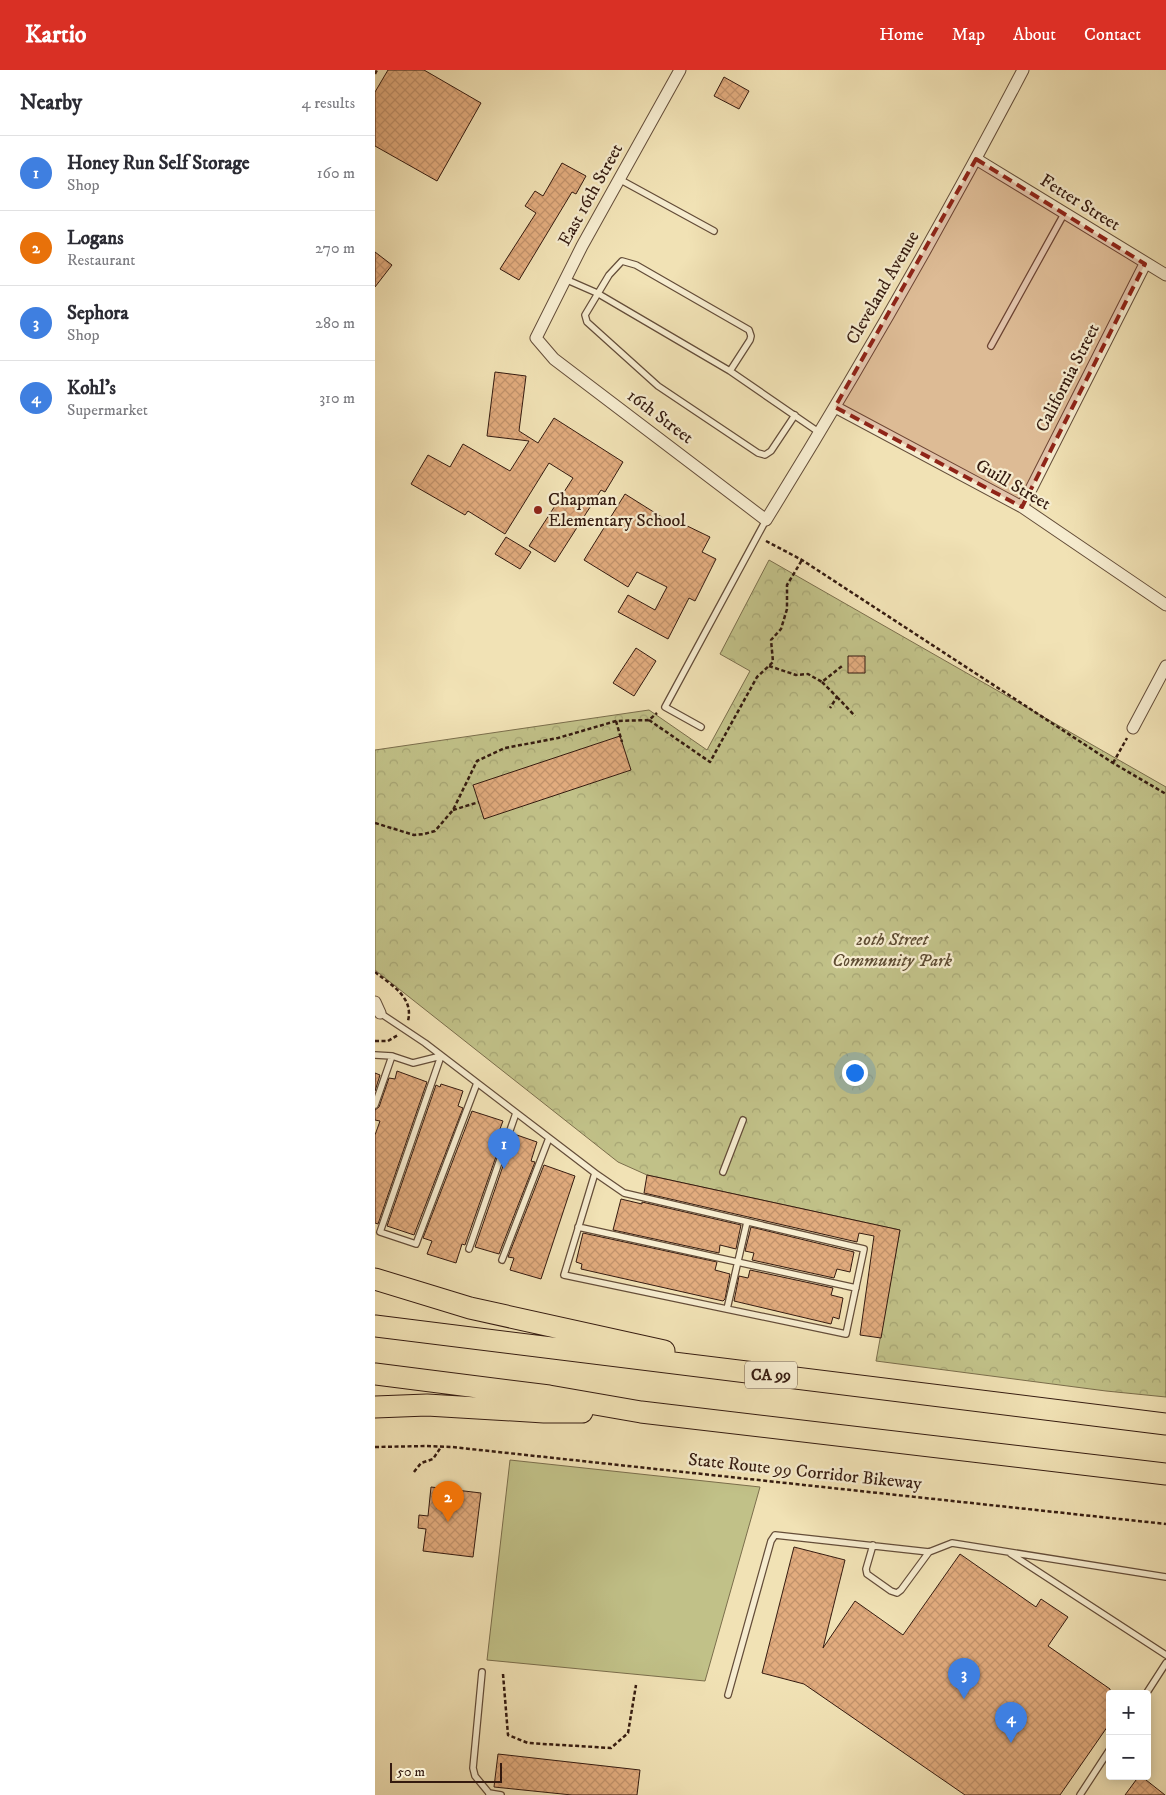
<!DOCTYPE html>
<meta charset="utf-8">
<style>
body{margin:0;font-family:"IM FELL DW Pica",serif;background:#f7f7f7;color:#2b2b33}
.controls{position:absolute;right:15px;bottom:15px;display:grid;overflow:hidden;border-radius:5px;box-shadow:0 2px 12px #0003}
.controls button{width:45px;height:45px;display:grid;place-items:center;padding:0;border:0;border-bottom:1px solid #e1e1e2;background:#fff;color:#2b2b33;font:25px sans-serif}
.scale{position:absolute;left:15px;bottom:12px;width:112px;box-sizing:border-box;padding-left:5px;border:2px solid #351b10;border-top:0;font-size:14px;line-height:18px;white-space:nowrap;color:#351b10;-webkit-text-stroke:4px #f6eccf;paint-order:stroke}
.you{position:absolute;left:479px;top:1002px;width:18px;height:18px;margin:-12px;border:4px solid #fff;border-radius:50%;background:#1a73e8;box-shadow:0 0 0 8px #1a73e833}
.badge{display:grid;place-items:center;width:32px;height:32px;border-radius:50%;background:#d93025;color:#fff;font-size:16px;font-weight:700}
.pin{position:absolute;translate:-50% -41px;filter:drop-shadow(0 1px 2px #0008)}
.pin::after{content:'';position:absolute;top:26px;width:18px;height:15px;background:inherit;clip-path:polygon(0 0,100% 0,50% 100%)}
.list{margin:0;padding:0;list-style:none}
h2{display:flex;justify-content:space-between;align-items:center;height:65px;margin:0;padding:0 20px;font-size:21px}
h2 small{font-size:16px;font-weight:400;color:#7c7c81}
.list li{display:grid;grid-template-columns:32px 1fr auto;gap:15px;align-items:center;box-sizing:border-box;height:75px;padding:0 20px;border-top:1px solid #e1e1e2}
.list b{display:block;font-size:19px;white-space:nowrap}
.list p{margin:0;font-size:16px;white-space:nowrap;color:#7c7c81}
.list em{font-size:16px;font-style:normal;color:#7c7c81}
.map{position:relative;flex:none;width:791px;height:1725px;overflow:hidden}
header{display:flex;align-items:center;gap:30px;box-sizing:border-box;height:70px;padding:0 25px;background:#d93025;color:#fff}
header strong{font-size:24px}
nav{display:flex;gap:28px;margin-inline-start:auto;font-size:18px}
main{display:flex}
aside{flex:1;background:#fff}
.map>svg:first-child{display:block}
.green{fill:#c1c188;stroke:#7b6e4c}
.park{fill:url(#park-crowns);stroke:#7b6e4c}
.building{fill:url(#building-cross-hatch);stroke:#351b10}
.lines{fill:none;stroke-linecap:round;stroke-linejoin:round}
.lane-casing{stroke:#644d39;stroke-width:8}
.street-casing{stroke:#644d39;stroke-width:13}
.highway-casing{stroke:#351b10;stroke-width:23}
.path{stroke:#351b10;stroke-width:2.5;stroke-dasharray:4 2.5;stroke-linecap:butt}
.lane{stroke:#f6eccf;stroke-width:5.5}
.street{stroke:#f6eccf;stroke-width:11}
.highway{stroke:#f1e2b5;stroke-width:21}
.marked{fill:#8f2418;fill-opacity:0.2;stroke:#8f2418;stroke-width:4;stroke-dasharray:10 6;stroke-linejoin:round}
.poi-dot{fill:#8f2418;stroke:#f6eccf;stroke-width:2}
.labels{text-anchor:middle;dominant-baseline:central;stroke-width:4.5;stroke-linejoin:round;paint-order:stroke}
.shield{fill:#f6eccf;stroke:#6f5a49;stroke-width:1}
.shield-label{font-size:16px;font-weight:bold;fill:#351b10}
.street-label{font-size:18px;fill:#351b10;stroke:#f6eccf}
.poi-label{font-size:18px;fill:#351b10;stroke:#f6eccf;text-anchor:start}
.park-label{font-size:18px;font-style:italic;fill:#5f4d34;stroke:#f6eccf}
</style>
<header>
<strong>Kartio</strong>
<nav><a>Home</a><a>Map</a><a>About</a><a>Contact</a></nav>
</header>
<main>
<aside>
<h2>Nearby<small>4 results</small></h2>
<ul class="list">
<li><span class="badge" style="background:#3f7fe0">1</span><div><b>Honey Run Self Storage</b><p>Shop</p></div><em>160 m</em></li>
<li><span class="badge" style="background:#e8710a">2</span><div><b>Logans</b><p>Restaurant</p></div><em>270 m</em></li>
<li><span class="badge" style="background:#3f7fe0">3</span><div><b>Sephora</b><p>Shop</p></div><em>280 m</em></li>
<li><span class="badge" style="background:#3f7fe0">4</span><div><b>Kohl's</b><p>Supermarket</p></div><em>310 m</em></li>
</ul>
</aside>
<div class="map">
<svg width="791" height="1725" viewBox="0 0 791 1725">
<defs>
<pattern id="park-crowns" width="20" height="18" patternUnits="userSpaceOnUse" patternTransform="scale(1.25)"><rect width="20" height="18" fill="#c1c188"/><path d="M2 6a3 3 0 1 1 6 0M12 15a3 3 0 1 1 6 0" fill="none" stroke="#a6a574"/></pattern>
<pattern id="building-cross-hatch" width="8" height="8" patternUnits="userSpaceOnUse" patternTransform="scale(1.25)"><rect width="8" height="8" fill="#e2ac7e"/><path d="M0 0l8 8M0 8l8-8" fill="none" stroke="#c2936c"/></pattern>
</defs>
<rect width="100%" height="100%" fill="#f1e2b5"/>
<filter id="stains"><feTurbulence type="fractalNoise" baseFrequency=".004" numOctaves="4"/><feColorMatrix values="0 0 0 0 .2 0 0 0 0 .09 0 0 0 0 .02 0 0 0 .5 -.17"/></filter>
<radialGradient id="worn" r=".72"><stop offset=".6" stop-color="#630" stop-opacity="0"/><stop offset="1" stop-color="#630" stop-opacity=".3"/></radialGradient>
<path class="green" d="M135,1390L385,1417L330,1611L112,1590Z"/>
<path class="park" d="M394,490L791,717V1327L731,1321L501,1291L525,1160L272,1105L243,1092L0,900V680L274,640L332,680L375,601L345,584Z"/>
<path class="building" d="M13,0H49L106,33L62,111L0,76V22Z
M349,7L374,21L364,39L339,26Z
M187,93L211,106L201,124L197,122L144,210L125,199L161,143L150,136L160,121L168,126Z
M0,182L17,195L0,217Z
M120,302L151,306L144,361L163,373L179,348L248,392L230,422L226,420L180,492L154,476L198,408L174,393L130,464L93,441L90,445L36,414L53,385L75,397L88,374L135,401L154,371L112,366Z
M250,424L301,456L304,452L335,467L327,482L341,489L320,531L314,528L293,569L243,542L253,525L280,540L292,517L262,502L253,517L209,490Z
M131,467L156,482L145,499L120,484Z
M261,578L281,591L259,626L238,613Z
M473,586H490V603H473Z
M245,666L256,700L109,749L98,715Z
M22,1001L52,1012L3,1154L0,1153V1065L5,1051L0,1050V1040L4,1037L14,1008L20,1009Z
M0,1003L5,1005L0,1021Z
M66,1014L88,1021L83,1036L88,1038L39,1165L12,1156L61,1015L65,1017Z
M97,1041L128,1051L125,1059L130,1061L90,1175L87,1174L81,1193L52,1184L57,1171L48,1168Z
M139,1064L162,1072L156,1091L160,1092L124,1184L100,1177Z
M169,1095L200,1106L166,1209L135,1200L139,1188L133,1187Z
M272,1105L525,1160L506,1268L485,1265L499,1166L484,1163L482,1172L269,1123Z
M246,1129L267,1134V1132L366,1155L361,1179L345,1175L344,1183L238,1160Z
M376,1157L479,1182L475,1202L462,1199L459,1208L377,1190L379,1183L370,1181Z
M208,1163L342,1192L340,1200L355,1204L350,1229L348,1231L206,1199L207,1194L201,1192Z
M375,1200L458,1218L456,1225L468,1228L464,1249L458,1247L456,1254L359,1231L364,1206L373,1208Z
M56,1417L106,1423L98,1487L48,1481L51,1459L43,1458L44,1445L53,1446Z
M419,1477L470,1490L448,1578L480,1531L528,1565L585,1484L661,1537L666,1529L693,1547L673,1576L735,1619V1653L685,1725H590L429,1614L387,1603Z
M123,1684L265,1700L262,1725H197L119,1717Z
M764,1706H766L790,1725H750Z"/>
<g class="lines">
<defs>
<path id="lane" d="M244,109L339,161
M190,209L222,223L355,301L445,363
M616,276L689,144
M355,301L375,270L376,266L374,260L261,195L247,191L234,205L210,245L212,252L283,316L383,383L390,385L396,381L420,345
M326,657L290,637L391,450
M5,943L50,973L220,1103L189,1205L471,1264L489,1179L249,1123L220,1103
M0,985L17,986
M66,986L5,1162L41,1174L102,1013
M0,1035L17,986L38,993L66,986
M348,1102L368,1050
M203,1157L481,1218
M94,1179L141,1043
M127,1190L174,1068
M352,1239L372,1152
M498,1475L491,1499L492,1504L516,1521L522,1523L526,1520L554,1482
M636,1484L791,1585
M107,1602L98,1698L100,1706L114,1723
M771,1624L791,1593
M353,1625L396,1471L400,1465L554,1482L577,1473L791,1507
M114,1725V1723L126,1725
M705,1725L735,1679"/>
<path id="street" d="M305,0L207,176L161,268L179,289L391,450C482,303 568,153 648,0
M601,89L791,205
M460,337L647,437L791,535
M647,437L770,194
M758,658L791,596
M0,932L5,943"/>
<path id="highway" d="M0,1209L95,1238L289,1281
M0,1256L791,1354
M0,1304L174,1326L266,1342L791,1404
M0,1337L52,1335L169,1342H207"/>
</defs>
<use href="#lane" class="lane-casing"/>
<use href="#street" class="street-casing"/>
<use href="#highway" class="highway-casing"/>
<path class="path" d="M0,4L2,0
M391,471L427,490L738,693L791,724
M394,596L421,605L433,604L447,612L467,596
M447,612L462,627L455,638
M462,627L480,646
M274,650L335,692L382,607L398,592L396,570L406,559L412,539V515L427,490
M241,651L247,672
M738,693L752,668
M78,740L104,732
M0,753L39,765L49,764L60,761L78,740L102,691L130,678L183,668L241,651L274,650L282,643
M0,902C16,915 39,927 33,951
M0,971H13L23,965
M0,1377L52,1376L77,1377L791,1454
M39,1402L46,1393L58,1389L66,1377
M128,1604L133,1665L153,1673L236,1678L253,1663L261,1615"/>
<use href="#lane" class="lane"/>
<use href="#street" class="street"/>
<use href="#highway" class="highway"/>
</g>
<path class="marked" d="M601,89L770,194L647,437L460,337Z"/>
<circle class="poi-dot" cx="163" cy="440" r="5"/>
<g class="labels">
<rect class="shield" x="370" y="1291.5" width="52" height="27" rx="4"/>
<g class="shield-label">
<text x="396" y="1305">CA 99</text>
</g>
<g class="street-label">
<text transform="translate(216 125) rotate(-61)">East 16th Street</text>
<text transform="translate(705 133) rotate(32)">Fetter Street</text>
<text transform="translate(508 218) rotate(-60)">Cleveland Avenue</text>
<text transform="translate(693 308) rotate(-63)">California Street</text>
<text transform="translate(285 347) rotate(37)">16th Street</text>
<text transform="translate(638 415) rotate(30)">Guill Street</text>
<text transform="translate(430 1402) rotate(6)">State Route 99 Corridor Bikeway</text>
</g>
<g class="poi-label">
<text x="173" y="430">Chapman<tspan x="173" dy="21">Elementary School</tspan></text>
</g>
<g class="park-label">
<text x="517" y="870">20th Street<tspan x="517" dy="21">Community Park</tspan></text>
</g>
</g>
<rect width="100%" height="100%" filter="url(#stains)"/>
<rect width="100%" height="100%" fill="url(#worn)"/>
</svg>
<div class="controls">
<button>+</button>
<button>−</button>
</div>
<div class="scale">50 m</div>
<div class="you"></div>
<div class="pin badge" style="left:129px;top:1099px;background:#3f7fe0">1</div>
<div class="pin badge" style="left:73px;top:1452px;background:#e8710a">2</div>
<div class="pin badge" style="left:589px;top:1629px;background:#3f7fe0">3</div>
<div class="pin badge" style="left:636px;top:1673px;background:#3f7fe0">4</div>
</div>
</main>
